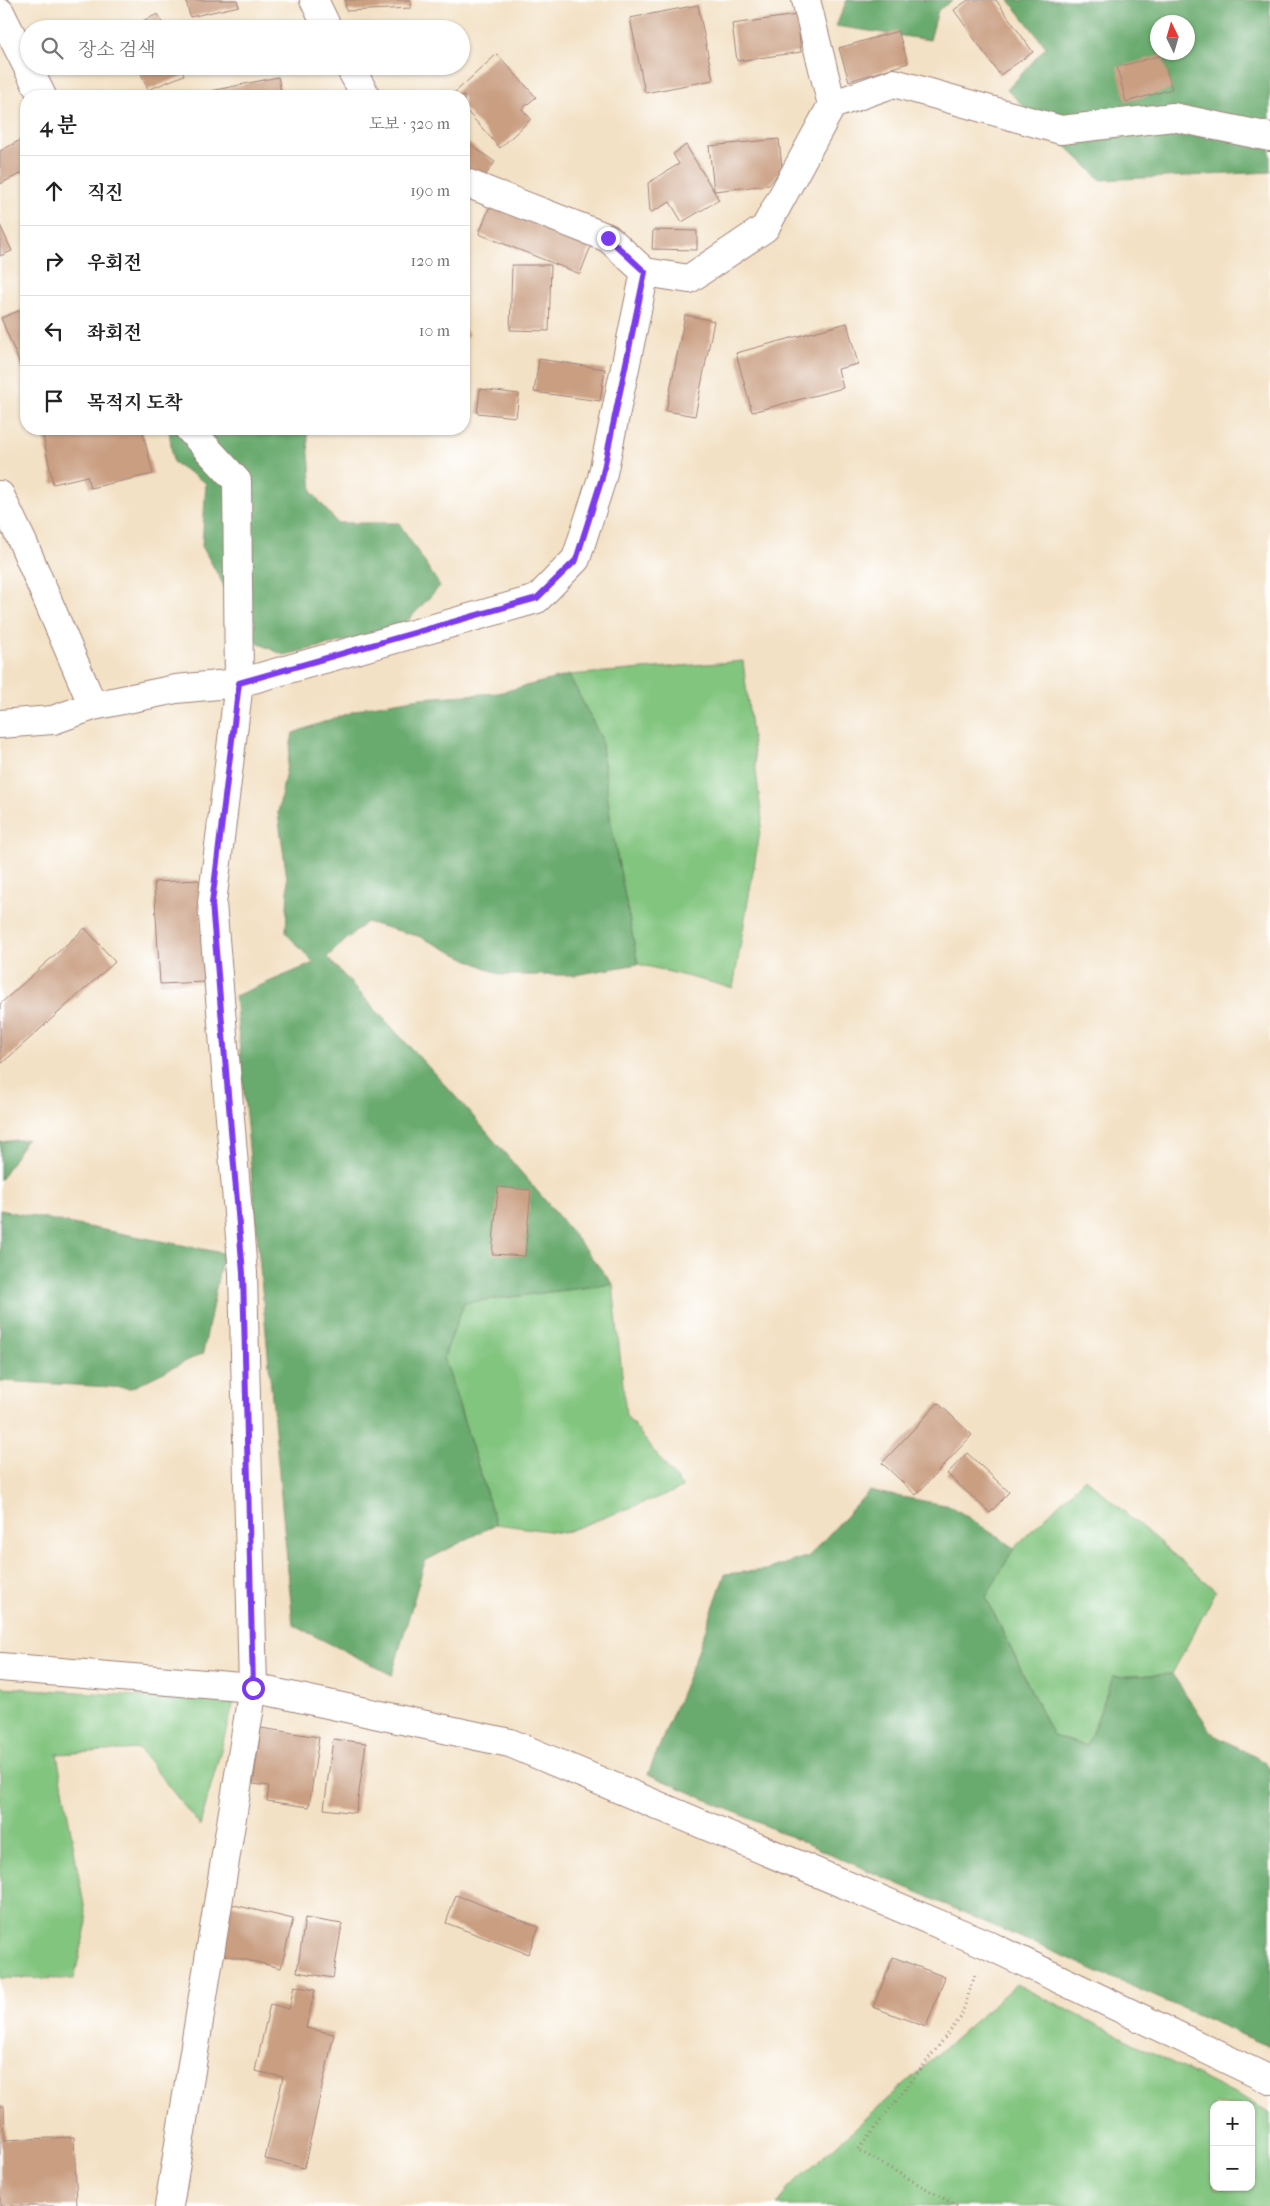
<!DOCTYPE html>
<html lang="ko">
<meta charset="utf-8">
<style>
body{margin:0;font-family:"IM FELL French Canon","Noto Serif KR",serif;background:#f2f2f2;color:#222}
.controls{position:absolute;right:15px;bottom:15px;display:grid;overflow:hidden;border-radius:10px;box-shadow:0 1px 4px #0004}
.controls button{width:45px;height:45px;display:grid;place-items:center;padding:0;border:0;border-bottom:1px solid #e0e0e0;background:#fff;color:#222;font:25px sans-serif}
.compass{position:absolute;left:1150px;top:15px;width:45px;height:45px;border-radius:50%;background:#fff;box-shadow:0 1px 4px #0004;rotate:355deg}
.stop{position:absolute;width:15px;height:15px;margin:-11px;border:4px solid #7c3aed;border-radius:50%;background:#fff}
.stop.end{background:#7c3aed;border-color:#fff;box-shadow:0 1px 5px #0008}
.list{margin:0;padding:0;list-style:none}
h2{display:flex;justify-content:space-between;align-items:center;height:65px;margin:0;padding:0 20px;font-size:21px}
h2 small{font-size:16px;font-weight:400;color:#767676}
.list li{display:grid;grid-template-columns:32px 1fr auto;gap:15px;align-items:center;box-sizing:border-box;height:70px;padding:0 20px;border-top:1px solid #e0e0e0}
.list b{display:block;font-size:19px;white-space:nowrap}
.list em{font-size:16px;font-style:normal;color:#767676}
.icon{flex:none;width:28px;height:28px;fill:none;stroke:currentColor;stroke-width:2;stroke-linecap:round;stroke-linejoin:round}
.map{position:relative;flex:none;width:1270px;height:2206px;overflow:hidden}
.search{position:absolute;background:#fff;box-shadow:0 1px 4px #0004;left:20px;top:20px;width:450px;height:55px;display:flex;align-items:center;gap:12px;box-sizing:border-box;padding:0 18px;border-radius:28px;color:#767676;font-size:19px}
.panel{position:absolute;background:#fff;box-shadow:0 1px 4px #0004;left:20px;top:90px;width:450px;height:345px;border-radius:20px}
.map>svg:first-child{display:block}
.green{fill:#82c57f;stroke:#667255;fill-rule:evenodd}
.forest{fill:#69aa6e;stroke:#5a644c;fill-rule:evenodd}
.building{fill:#c99e81}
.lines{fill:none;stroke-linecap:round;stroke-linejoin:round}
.minor-casing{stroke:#9e8078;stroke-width:30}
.path{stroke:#9e8078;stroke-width:3;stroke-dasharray:1 4;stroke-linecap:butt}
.minor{stroke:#fff;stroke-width:28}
.route{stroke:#7c3aed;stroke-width:6}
</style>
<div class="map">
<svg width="1270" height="2206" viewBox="0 0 1270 2206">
<rect width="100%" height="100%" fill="#fff"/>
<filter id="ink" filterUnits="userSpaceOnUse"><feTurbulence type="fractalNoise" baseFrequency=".02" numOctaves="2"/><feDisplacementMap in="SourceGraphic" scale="10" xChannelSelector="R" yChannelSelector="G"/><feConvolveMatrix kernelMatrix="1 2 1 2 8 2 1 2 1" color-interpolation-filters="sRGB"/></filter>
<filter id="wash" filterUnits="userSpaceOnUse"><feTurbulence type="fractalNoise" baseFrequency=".0096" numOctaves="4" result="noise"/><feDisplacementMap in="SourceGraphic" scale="20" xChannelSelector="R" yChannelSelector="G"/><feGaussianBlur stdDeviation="1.12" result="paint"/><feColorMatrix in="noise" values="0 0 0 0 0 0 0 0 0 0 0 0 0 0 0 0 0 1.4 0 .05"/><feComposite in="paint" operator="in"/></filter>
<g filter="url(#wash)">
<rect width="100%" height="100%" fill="#f3e1c5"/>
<path class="green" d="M743,661L762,820L733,988L638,964L611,825L601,738L569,675Z
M613,1284L626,1415L683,1488L563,1533L496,1524L444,1357L464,1303Z
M1085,1478L1216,1591L1172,1674L1113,1677L1087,1746L1053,1736L986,1597L1014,1548Z
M0,1687L234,1702L200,1826L139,1749L57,1754L87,1922L74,1979L0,1978Z
M1016,1984L1270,2112V2206H777L787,2189ZM1214,2105H1251V2187H1214Z"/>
<path class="forest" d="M847,0H953L938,10L930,40L836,26Z
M1009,0H1270V172L1101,180L1007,90L1046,47ZM1158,22H1188V52H1158Z
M169,429H307L312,492L337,523H399L440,586L401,628L284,655L255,642L202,546L206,483L173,462Z
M569,675L601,738L611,825L638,964L575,975H501L418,936L366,922L327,957L467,1109L555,1212L613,1284L464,1303L444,1357L496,1524L425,1561L392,1675L293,1625L235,996L314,963L286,933L288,886L278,813L293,733L366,707L420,698L498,693Z
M27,1139L0,1180V1142Z
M0,1210L223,1253L203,1353L131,1388L0,1381Z
M869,1491L951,1506L1014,1548L986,1597L1053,1736L1087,1746L1113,1677L1172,1674L1214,1735L1265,1762L1270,1770V2047L648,1774L695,1659L725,1574L766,1570L809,1556Z"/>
<g id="blocks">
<path class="building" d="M186,0H237L239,6L190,17Z
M345,0H411V8L346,11Z
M968,0H996L1033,52L1000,75L954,10Z
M698,5L713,80L645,93L630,18Z
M158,14L165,29H125Z
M797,15L801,52L737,61L732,24Z
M898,31L908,63L849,81L839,48Z
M497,54L536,97L522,109L531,119L500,148L464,108V96L452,95Z
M1162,55L1172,89L1126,102L1117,67Z
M138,66H181L184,75L148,90Z
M278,77L282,96H212L211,91Z
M26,137V171L0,184V151Z
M779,139L782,168L769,185L714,191L709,146Z
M464,140L495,162L482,180L464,167Z
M686,145L719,200L682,222L670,202L650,213L648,183L679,164L673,154Z
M490,206L591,246L580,274L479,234Z
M0,225L12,251L0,256Z
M653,230L697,231V250L652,249Z
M512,265H551L549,331L510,330Z
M26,308V379L1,318Z
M685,315L714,321L695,416L666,411Z
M847,323L858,364L838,369L843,388L752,412L736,353Z
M464,329L469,334L464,340Z
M539,359L605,369L600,401L534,392Z
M480,389L519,394L516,417L477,413Z
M69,429H142L153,474L90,488L87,476L53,484L43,435Z
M199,880L204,982L160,984L154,882Z
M85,928L115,962L0,1065V1004Z
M498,1187L531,1190L525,1256L492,1254Z
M938,1403L972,1435L916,1495L882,1463Z
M967,1453L1009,1492L990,1513L947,1474Z
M261,1728L319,1737L309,1807L267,1801L269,1786L253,1784Z
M333,1739L366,1743L356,1813L324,1809Z
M456,1895L539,1927L528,1954L446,1923Z
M230,1904L293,1919L281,1968L219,1954Z
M305,1918L342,1924L333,1978L297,1972Z
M893,1957L945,1977L926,2027L873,2007Z
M294,1986L315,1990L306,2028L334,2034L304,2168L265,2159L283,2077L255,2071L270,2004L289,2009Z
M0,2106H4L5,2140L74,2137L77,2206H0Z"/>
</g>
</g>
<g filter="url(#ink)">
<use href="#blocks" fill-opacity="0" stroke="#9e8078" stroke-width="1"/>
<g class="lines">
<defs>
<path id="minor" d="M314,0L328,29
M806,0L832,105
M0,12L42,96
M349,66L366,96
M464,182L608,238L645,272L689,279L765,228L832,105L894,83L1061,130L1173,117L1270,137
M0,495L23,543L93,706
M0,724L53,720L93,706L176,689L239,683L537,599L576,559L602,478L645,272
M0,1667L253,1688L510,1743L986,1944L1270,2080
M169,2206L253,1688L243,1273L212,903L239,683L237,481L189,429"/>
</defs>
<use href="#minor" class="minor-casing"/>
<path class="path" d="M957,2206L858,2150L961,2017L975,1975"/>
<use href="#minor" class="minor"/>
</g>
</g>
<g class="lines" filter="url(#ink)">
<path class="route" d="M253,1688L243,1273L212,903L239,683L537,598L576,560L602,478L645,272L608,238"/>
</g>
</svg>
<div class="controls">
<button>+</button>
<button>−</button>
</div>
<svg class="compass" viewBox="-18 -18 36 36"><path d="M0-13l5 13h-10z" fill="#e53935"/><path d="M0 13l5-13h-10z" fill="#767676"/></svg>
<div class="stop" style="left:253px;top:1688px"></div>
<div class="stop end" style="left:608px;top:238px"></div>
<div class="search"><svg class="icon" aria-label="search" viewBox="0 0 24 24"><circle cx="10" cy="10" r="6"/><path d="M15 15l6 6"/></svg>장소 검색</div>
<section class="panel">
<h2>4 분<small>도보 · 320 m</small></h2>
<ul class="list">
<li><svg class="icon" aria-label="ahead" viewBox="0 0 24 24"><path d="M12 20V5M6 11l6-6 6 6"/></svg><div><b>직진</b></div><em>190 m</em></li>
<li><svg class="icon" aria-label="right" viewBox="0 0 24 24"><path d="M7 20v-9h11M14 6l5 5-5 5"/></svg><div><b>우회전</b></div><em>120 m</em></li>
<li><svg class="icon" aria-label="left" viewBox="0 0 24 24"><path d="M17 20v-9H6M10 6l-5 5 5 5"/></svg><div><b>좌회전</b></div><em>10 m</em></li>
<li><svg class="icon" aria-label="arrive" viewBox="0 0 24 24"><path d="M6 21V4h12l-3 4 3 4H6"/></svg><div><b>목적지 도착</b></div></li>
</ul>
</section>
</div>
